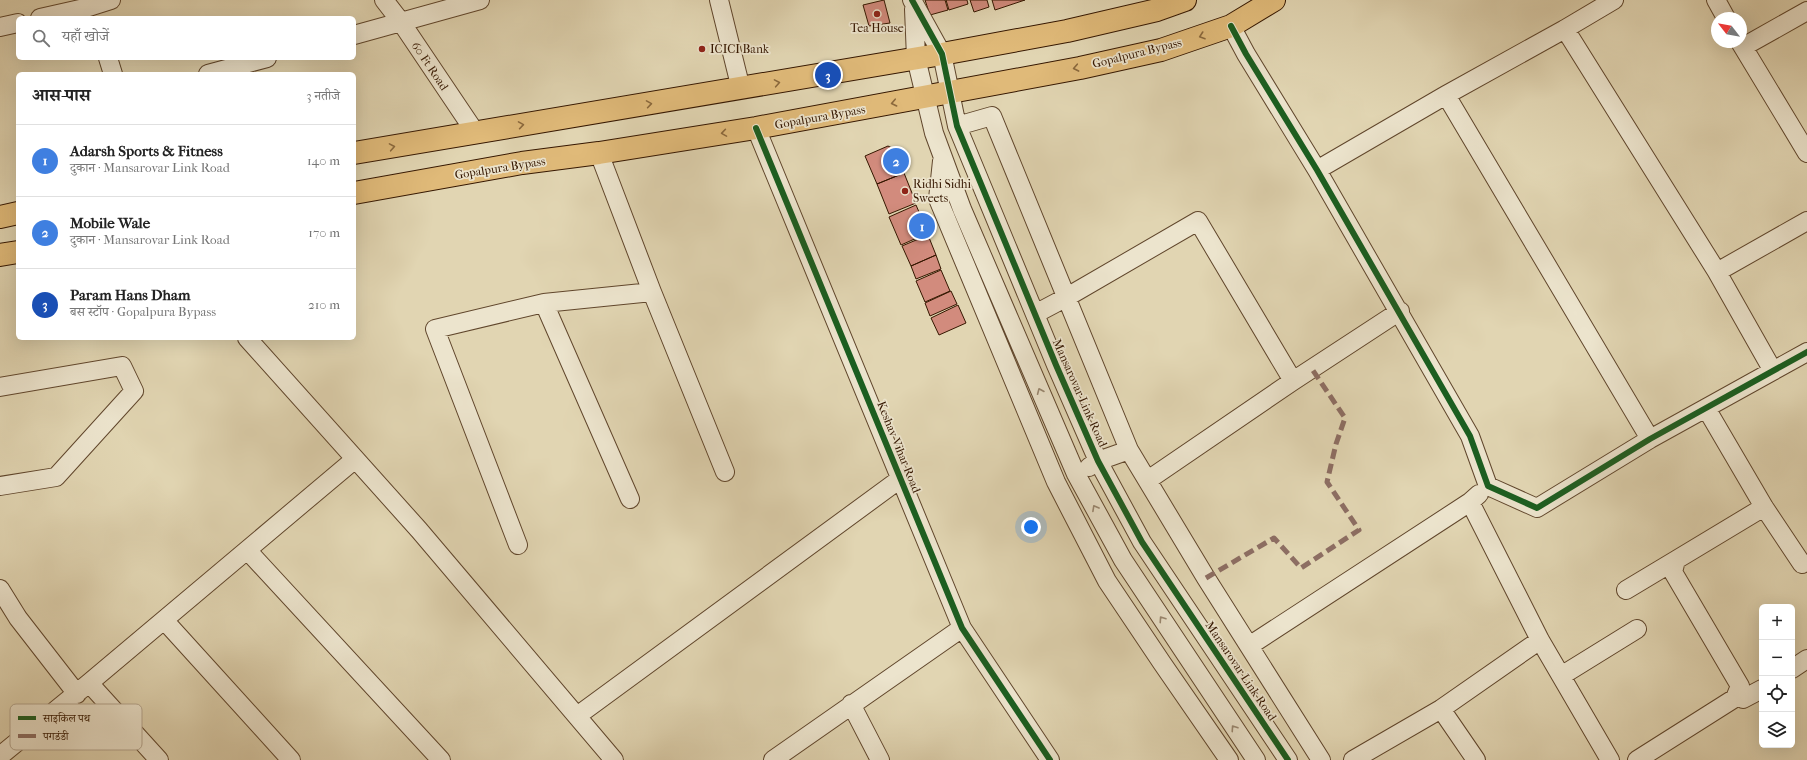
<!DOCTYPE html>
<html lang="hi">
<meta charset="utf-8">
<style>
body{margin:0;font-family:"IM FELL French Canon","Noto Serif Devanagari",serif;background:#f2f2f2;color:#222}
.controls{position:absolute;right:12px;bottom:12px;display:grid;overflow:hidden;border-radius:6px;box-shadow:0 4px 16px #0002}
.controls button{width:36px;height:36px;display:grid;place-items:center;padding:0;border:0;border-bottom:1px solid #e0e0e0;background:#fff;color:#222;font:20px sans-serif}
.compass{position:absolute;left:1711px;top:12px;width:36px;height:36px;border-radius:50%;background:#fff;box-shadow:0 4px 16px #0002;rotate:301deg}
.you{position:absolute;left:1031px;top:527px;width:14px;height:14px;margin:-10px;border:3px solid #fff;border-radius:50%;background:#1a73e8;box-shadow:0 0 0 6px #1a73e833}
.badge{display:grid;place-items:center;width:26px;height:26px;border-radius:50%;background:#8f2418;color:#fff;font-size:13px;font-weight:700}
.pin{position:absolute;translate:-50% -50%;border:2px solid #fff;box-shadow:0 1px 4px #0006}
.list{margin:0;padding:0;list-style:none}
h2{display:flex;justify-content:space-between;align-items:center;height:52px;margin:0;padding:0 16px;font-size:17px}
h2 small{font-size:13px;font-weight:400;color:#767676}
.list li{display:grid;grid-template-columns:26px 1fr auto;gap:12px;align-items:center;box-sizing:border-box;height:72px;padding:0 16px;border-top:1px solid #e0e0e0}
.list b{display:block;font-size:15px;white-space:nowrap}
.list p{margin:0;font-size:13px;white-space:nowrap;color:#767676}
.list em{font-size:13px;font-style:normal;color:#767676}
.icon{flex:none;width:22px;height:22px;fill:none;stroke:currentColor;stroke-width:2;stroke-linecap:round;stroke-linejoin:round}
.map{position:relative;flex:none;width:1807px;height:760px;overflow:hidden}
.search{position:absolute;background:#fff;box-shadow:0 4px 16px #0002;left:16px;top:16px;width:340px;height:44px;display:flex;align-items:center;gap:10px;box-sizing:border-box;padding:0 14px;border-radius:6px;color:#767676;font-size:15px}
.panel{position:absolute;background:#fff;box-shadow:0 4px 16px #0002;left:16px;top:72px;width:340px;height:268px;border-radius:6px}
.map>svg:first-child{display:block}
.building{fill:#d28b7d;stroke:#351700}
.lines{fill:none;stroke-linecap:round;stroke-linejoin:round}
.minor-casing{stroke:#60462c;stroke-width:20}
.major-casing{stroke:#351700;stroke-width:24}
.minor{stroke:#ece4cd;stroke-width:18}
.major{stroke:#e0ba79;stroke-width:22}
.quiet{stroke:#8d6e63;stroke-width:5;stroke-dasharray:10 5;stroke-linecap:butt}
.cycleway-casing{stroke:#ece4cd;stroke-width:8}
.cycleway{stroke:#1b5e20;stroke-width:6}
.oneway{stroke:#8a683c}
.oneway2{stroke:#9a8871}
.poi-dot{fill:#8f2418;stroke:#ece4cd;stroke-width:1.5}
.labels{text-anchor:middle;dominant-baseline:central;stroke-width:3.5;stroke-linejoin:round;paint-order:stroke}
.poi-label{font-size:12px;fill:#351700;stroke:#ece4cd;text-anchor:start}
.street-label{font-size:12px;fill:#351700;stroke:#ece4cd}
.key{fill:#ece4cd;stroke:#b5a690;stroke-width:1}
.key-label{font-size:11px;fill:#351700}
</style>
<div class="map">
<svg width="1807" height="760" viewBox="0 0 1807 760">
<rect width="100%" height="100%" fill="#e1d5b2"/>
<filter id="stains"><feTurbulence type="fractalNoise" baseFrequency=".005" numOctaves="4"/><feColorMatrix values="0 0 0 0 .2 0 0 0 0 .09 0 0 0 0 .02 0 0 0 .5 -.17"/></filter>
<radialGradient id="worn" r=".72"><stop offset=".6" stop-color="#630" stop-opacity="0"/><stop offset="1" stop-color="#630" stop-opacity=".3"/></radialGradient>
<path class="building" d="M884,0L890,23L869,26L863,5Z
M925,0H945L948,10L930,15Z
M946,0H967L968,4L949,10Z
M970,0H987L989,7L974,12Z
M992,0H1025L995,10Z
M888,146L894,149L904,173L877,184L865,156Z
M904,173L916,203L889,214L877,184Z
M916,205L928,233L901,245L889,217Z
M928,235L936,255L911,266L902,246Z
M936,255L941,269L916,279L911,266Z
M941,270L950,291L925,302L916,281Z
M951,291L957,304L930,316L925,303Z
M958,305L966,323L939,335L931,318Z"/>
<g class="lines">
<defs>
<path id="minor" d="M384,0L401,22L475,132
M719,0L741,89
M912,0L942,54L957,126L1056,365L1098,461L1142,542L1288,760
M1716,0L1726,18
M914,9L916,58L934,133L962,209L1076,474L1123,560L1256,760
M40,18L89,7L111,0
M1231,26L1246,54L1317,170L1470,436L1488,486L1537,508L1650,439L1807,352
M0,27L18,23
M1565,29L1717,272L1773,371
M354,35L480,0
M1740,42L1807,153
M1743,47L1807,11
M108,58L113,74
M208,74L267,58
M1446,95L1650,439
M957,126L992,116L1129,450L1206,578L1321,760
M756,128L962,628L1050,760
M599,153L652,292
M942,161L938,199L1056,482L1107,581L1162,663L1229,760
M1317,170L1446,95L1565,29L1614,0
M1717,272L1807,221
M544,303L652,292L725,472
M1035,314L1067,297L1198,221L1293,381
M247,338L419,530L614,760
M0,387L122,366L134,391L56,477L0,486
M1706,408L1764,507L1802,564
M1089,467L1098,461L1129,450
M1148,480L1293,381L1400,311
M1470,502L1540,640L1610,760
M518,545L435,329L544,303L630,499
M247,550L441,760
M0,589L18,618L77,694
M1626,590L1676,560
M164,620L291,760
M1249,646L1470,502L1479,494
M1792,669L1807,659
M1561,676L1637,629
M89,683L159,760
M1743,699L1762,689
M851,704L880,760
M1441,709L1476,760
M577,716L900,479
M0,756L89,683L354,460
M773,760L962,628
M1353,760L1441,709L1540,640
M1637,760L1735,698L1740,686L1673,572L1676,560L1764,507"/>
<path id="major" d="M354,153L942,54L1067,31L1157,10L1185,0
M354,193L522,163L599,153L756,128L1080,68L1161,50L1231,26L1274,0
M0,217L18,213
M0,255L18,252"/>
</defs>
<use href="#minor" class="minor-casing"/>
<use href="#major" class="major-casing"/>
<use href="#minor" class="minor"/>
<use href="#major" class="major"/>
<path class="quiet" d="M1206,578L1274,538L1301,568L1359,530L1327,482L1336,444L1345,418L1312,369"/>
<defs>
<path id="cycleway" d="M912,0L942,54L957,126L1056,365L1098,461L1142,542L1288,760
M1231,26L1246,54L1317,170L1470,436L1488,486L1537,508L1650,439L1807,352
M756,128L962,628L1050,760"/>
</defs>
<use href="#cycleway" class="cycleway-casing"/>
<use href="#cycleway" class="cycleway"/>
</g>
<defs><path id="oneway-chevron" d="M-2-3.5L2.5 0L-2 3.5" fill="none" stroke-width="1.6" stroke-linecap="round" stroke-linejoin="round"/></defs>
<g class="oneway">
<use href="#oneway-chevron" transform="translate(1202 36) rotate(161)"/>
<use href="#oneway-chevron" transform="translate(1076 68) rotate(169)"/>
<use href="#oneway-chevron" transform="translate(777 83) rotate(-10)"/>
<use href="#oneway-chevron" transform="translate(894 103) rotate(168)"/>
<use href="#oneway-chevron" transform="translate(649 104) rotate(-9)"/>
<use href="#oneway-chevron" transform="translate(521 125) rotate(-9)"/>
<use href="#oneway-chevron" transform="translate(724 133) rotate(171)"/>
<use href="#oneway-chevron" transform="translate(392 147) rotate(-10)"/>
</g>
<g class="oneway2">
<use href="#oneway-chevron" transform="translate(1040 391) rotate(-113)"/>
<use href="#oneway-chevron" transform="translate(1095 508) rotate(-119)"/>
<use href="#oneway-chevron" transform="translate(1162 619) rotate(-124)"/>
<use href="#oneway-chevron" transform="translate(1234 728) rotate(-124)"/>
</g>
<g class="poi-dot">
<circle cx="877" cy="14" r="4"/>
<circle cx="702" cy="49" r="4"/>
<circle cx="905" cy="191" r="4"/>
</g>
<g class="labels">
<g class="poi-label">
<text x="877" y="28" text-anchor="middle">Tea House</text>
<text x="710" y="49">ICICI Bank</text>
<text x="913" y="184">Ridhi Sidhi<tspan x="913" dy="14">Sweets</tspan></text>
</g>
<g class="street-label">
<text transform="translate(1137 53) rotate(-14)">Gopalpura Bypass</text>
<text transform="translate(430 66) rotate(56)">60 Ft Road</text>
<text transform="translate(820 117) rotate(-10)">Gopalpura Bypass</text>
<text transform="translate(500 168) rotate(-9)">Gopalpura Bypass</text>
<text transform="translate(1080 393) rotate(66)">Mansarovar Link Road</text>
<text transform="translate(899 447) rotate(68)">Keshav Vihar Road</text>
<text transform="translate(1241 671) rotate(56)">Mansarovar Link Road</text>
</g>
</g>
<rect x="10" y="704" width="132" height="46" rx="6" class="key"/>
<rect x="18" y="716" width="18" height="4" fill="#1b5e20"/>
<rect x="18" y="734" width="18" height="4" fill="#8d6e63"/>
<g class="key-label">
<text x="43" y="722">साइकिल पथ</text>
<text x="43" y="740">पगडंडी</text>
</g>
<rect width="100%" height="100%" filter="url(#stains)"/>
<rect width="100%" height="100%" fill="url(#worn)"/>
</svg>
<div class="controls">
<button>+</button>
<button>−</button>
<button><svg class="icon" aria-label="locate" viewBox="0 0 24 24"><circle cx="12" cy="12" r="6"/><path d="M12 2v4M12 18v4M2 12h4M18 12h4"/></svg></button>
<button><svg class="icon" aria-label="layers" viewBox="0 0 24 24"><path d="M12 4l9 5-9 5-9-5zM3 14l9 5 9-5"/></svg></button>
</div>
<svg class="compass" viewBox="-18 -18 36 36"><path d="M0-13l5 13h-10z" fill="#e53935"/><path d="M0 13l5-13h-10z" fill="#767676"/></svg>
<div class="you"></div>
<div class="pin badge" style="left:922px;top:226px;background:#3f7fe0">1</div>
<div class="pin badge" style="left:896px;top:161px;background:#3f7fe0">2</div>
<div class="pin badge" style="left:828px;top:75px;background:#1a4fb4">3</div>
<div class="search"><svg class="icon" aria-label="search" viewBox="0 0 24 24"><circle cx="10" cy="10" r="6"/><path d="M15 15l6 6"/></svg>यहाँ खोजें</div>
<section class="panel">
<h2>आस-पास<small>3 नतीजे</small></h2>
<ul class="list">
<li><span class="badge" style="background:#3f7fe0">1</span><div><b>Adarsh Sports &amp; Fitness</b><p>दुकान · Mansarovar Link Road</p></div><em>140 m</em></li>
<li><span class="badge" style="background:#3f7fe0">2</span><div><b>Mobile Wale</b><p>दुकान · Mansarovar Link Road</p></div><em>170 m</em></li>
<li><span class="badge" style="background:#1a4fb4">3</span><div><b>Param Hans Dham</b><p>बस स्टॉप · Gopalpura Bypass</p></div><em>210 m</em></li>
</ul>
</section>
</div>
